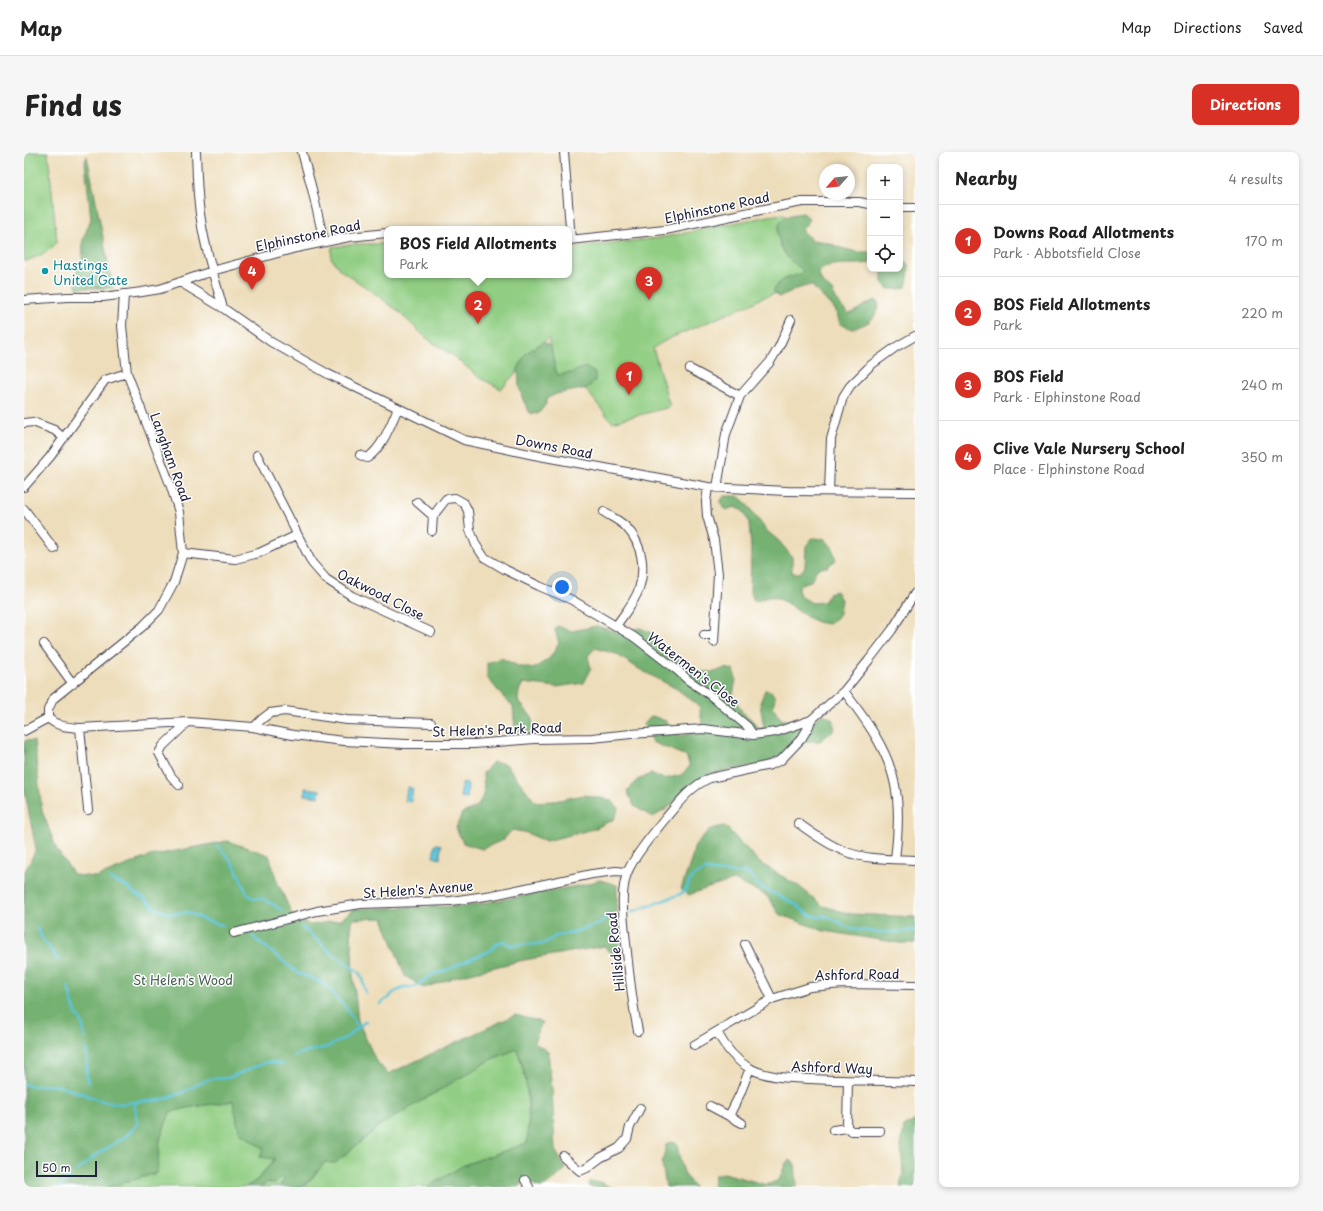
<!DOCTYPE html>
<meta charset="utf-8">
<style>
body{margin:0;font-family:"Playpen Sans",sans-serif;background:#f6f6f6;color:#222}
.controls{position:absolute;right:12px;top:12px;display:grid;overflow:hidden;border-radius:8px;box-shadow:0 2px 6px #0003}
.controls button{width:36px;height:36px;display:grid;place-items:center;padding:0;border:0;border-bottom:1px solid #e0e0e0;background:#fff;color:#222;font:20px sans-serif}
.compass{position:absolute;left:795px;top:12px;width:36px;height:36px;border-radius:50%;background:#fff;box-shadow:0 2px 6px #0003;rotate:242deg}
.scale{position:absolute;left:12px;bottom:10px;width:61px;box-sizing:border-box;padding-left:4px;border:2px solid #22223b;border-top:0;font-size:11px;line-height:14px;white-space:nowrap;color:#22223b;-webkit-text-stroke:3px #fff;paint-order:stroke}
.you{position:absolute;left:538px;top:435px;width:14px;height:14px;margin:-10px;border:3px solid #fff;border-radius:50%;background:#1a73e8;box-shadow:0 0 0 6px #1a73e833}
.badge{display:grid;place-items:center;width:26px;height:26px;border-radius:50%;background:#d93025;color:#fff;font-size:13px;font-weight:700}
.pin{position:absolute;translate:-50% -33px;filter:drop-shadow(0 1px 2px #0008)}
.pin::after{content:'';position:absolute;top:21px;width:14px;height:12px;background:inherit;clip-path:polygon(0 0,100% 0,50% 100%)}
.popup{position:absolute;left:360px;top:74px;width:188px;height:52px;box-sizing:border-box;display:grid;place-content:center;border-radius:8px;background:#fff;filter:drop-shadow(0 1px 3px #0005);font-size:13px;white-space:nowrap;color:#767676}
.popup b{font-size:15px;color:#222}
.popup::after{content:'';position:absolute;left:50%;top:100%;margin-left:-8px;border:8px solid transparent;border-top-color:#fff}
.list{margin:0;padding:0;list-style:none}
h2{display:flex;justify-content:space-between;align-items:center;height:52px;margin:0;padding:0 16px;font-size:17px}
h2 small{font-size:13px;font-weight:400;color:#767676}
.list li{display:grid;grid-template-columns:26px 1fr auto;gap:12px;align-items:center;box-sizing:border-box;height:72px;padding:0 16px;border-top:1px solid #e0e0e0}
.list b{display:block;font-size:15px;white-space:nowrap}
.list p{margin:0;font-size:13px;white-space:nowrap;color:#767676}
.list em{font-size:13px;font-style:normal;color:#767676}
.icon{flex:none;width:22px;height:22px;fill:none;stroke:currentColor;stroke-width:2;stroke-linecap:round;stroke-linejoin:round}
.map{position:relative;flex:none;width:891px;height:1035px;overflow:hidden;border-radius:8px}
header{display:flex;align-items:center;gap:24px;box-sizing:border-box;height:56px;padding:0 20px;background:#fff;border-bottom:1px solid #e0e0e0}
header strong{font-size:19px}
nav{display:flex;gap:22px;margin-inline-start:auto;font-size:14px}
.intro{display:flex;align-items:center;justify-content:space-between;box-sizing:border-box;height:96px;padding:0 24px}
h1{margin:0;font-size:28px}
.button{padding:10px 18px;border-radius:8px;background:#d93025;color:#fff;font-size:14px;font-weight:700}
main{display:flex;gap:24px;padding:0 24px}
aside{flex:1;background:#fff;border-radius:8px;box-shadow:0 2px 6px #0003}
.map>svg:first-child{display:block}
.green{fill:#91ce83;stroke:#5a785f}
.forest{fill:#74b171;stroke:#4b6a56}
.water{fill:#5cc4d9;stroke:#3f738a}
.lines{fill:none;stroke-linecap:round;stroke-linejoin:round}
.stream{stroke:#5cc4d9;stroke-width:2.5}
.minor-casing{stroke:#403e4e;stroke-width:10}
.minor{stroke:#fff;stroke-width:8}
.culture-dot{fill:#0f9aa8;stroke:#fff;stroke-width:1.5}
.labels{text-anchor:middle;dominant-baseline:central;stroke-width:3;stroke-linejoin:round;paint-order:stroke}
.street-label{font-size:13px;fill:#22223b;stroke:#fff}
.culture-label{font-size:13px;fill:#0d838f;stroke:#fff;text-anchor:start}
.park-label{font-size:13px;fill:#495e54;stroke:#fff}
</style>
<header>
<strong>Map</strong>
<nav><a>Map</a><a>Directions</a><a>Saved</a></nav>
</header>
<div class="intro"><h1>Find us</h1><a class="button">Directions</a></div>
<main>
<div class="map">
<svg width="891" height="1035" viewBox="0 0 891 1035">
<rect width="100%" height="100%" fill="#fff"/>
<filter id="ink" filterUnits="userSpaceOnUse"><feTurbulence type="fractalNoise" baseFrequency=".025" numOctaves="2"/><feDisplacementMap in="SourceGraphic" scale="8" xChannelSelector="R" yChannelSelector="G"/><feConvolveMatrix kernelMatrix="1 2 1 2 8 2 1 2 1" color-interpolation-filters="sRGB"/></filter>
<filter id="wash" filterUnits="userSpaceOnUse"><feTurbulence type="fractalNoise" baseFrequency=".012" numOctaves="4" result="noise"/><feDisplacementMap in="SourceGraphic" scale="16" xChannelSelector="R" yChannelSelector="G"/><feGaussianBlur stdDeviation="0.9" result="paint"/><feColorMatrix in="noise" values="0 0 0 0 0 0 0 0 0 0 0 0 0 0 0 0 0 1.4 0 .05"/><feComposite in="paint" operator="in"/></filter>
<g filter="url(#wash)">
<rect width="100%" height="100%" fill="#edddba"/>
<path class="green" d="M0,0H24L33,89C27,101 11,105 0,110Z
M758,62L765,66L791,126L757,140L737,146L729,151L644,187L629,196L646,255L588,270L557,232L534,223L531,217L524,186L477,237L456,226L429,204L401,185L374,159L346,138L316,118L307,106L308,95L332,92H363V123H545V96L636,86L745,64Z
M493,897L502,928L505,966L503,991L440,1013L404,1035H278L287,1027L301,1010L311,1011L358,972L468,907Z
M209,949L216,982H218L240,997L236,1005L251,1006L233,1028L222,1035H85L133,1021L136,987L146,960L168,955Z
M259,1024L260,1028L255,1035H236L244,1030L249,1032Z"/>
<path class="forest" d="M63,4L89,136H53L50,125L58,111L59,87L67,67L61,10Z
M779,61L785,66L784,71L778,76L780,81L788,88L802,90L817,96L833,100H846V111C829,114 809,108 794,120L798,130L808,139L814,151L825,162C835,158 841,151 852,148L855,152C851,170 844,171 828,177L816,172L812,159L787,133L772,137L755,145L749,139C756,126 764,126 777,122L779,119C774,113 767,110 763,105C755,94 747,71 764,64C768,62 774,62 779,61Z
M880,108L885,114L884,126L882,135L875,137H864L858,130V118L857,117H876V109Z
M519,190L527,195L531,217L534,223L546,221L561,215L571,221V229L563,236L532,242L522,247V252L514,262L506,261L499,248L495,234L494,217L502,201Z
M700,344H714L721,350L743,379L755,389L768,405V421H776L781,415L782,394L788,386L801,387L808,395L812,408L803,415L793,417L787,429L777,432L774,437L776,444L788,451L800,450L805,441L812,439L817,448L814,465L804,472C800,471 793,471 789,468C775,462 764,448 748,445C742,444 737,449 730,449L726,439L727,397L725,371L719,359L710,355L702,358L696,350Z
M533,474L548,479L572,474L594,480L616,476L628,481L637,498L677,520H691L701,516L709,518L712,527L709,543L718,560L727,567L736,577L740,576L736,551L741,538L747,539L751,545L749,555L757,567L768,569L782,573L799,562L808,567L811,577L796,589H783L770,598L734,614L710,617L685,622L662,637L644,656L629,665L610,654L603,639L613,628L627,622L640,627L657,623L666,614L662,604L628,590L619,572L628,564L642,569L657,584L669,581L678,570L675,554L653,537L615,517L592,502L571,496L564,504L567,517L560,531L532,535L499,531L495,539L494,549L508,565L509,577L500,583L491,576L489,554L479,545L463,525V511L477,506L494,514L509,517L526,506L535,491L531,478Z
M2,588L10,589L18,659L33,698L50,723L72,725L126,704L203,689L245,703L253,729L268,762L286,773L316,768L330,757L443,754L559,733L576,728L593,733V778L596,801L588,802L581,794L500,808L434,824L400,836L381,824L359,766L329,767L327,777L329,822L334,869L352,909L364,922L491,863L518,870L510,890L524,900L528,937L531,998L542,1017C536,1022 523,1035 516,1035C511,1034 506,1029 503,1026L495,1035H404L440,1013L503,991C506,957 505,930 493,897L468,907L358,972L311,1011L301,1010L287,1027L278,1035H255L260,1028L259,1024L249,1032L244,1030L236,1035H222L233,1028L251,1007L236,1005L240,997L218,982H216L209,949L168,955L146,960L136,987L133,1021L85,1035H0V722L12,697L0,636V591Z
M469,610L482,612L511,650L530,649L560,643L587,648L595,656L590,667L570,677L522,689L500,680L488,678L479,688L458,697L439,691L432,676L438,661L453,655L460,642L459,621Z
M701,674L736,711L776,735L799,754L827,762L891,765V791H876L800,779L755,762L743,744L710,728L681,737L665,743L657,737L667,709L671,693L686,677Z
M890,969H891V1035H876L879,1020L877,994L880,975Z
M647,990L653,992C656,1008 658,1024 671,1035H642L638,1012L642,993Z
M766,1008L771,1012L773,1035H690L689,1033L691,1023L700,1021L743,1033L755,1028L762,1011Z
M565,1030H576L587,1035H565L564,1034Z"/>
<path class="water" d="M440,631L444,633L443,646L436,645L438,632Z
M385,635L389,637L387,650L381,649L383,636Z
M281,636L296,638L295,645L281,643Z
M413,692L417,693L416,707L409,705L411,693Z"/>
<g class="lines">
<path class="stream" d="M193,693L204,705L212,717L223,742L229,746L239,747L258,758
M86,727L102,734L111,742L120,746L131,756L146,762L163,760L181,768L199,773
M608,760L657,742L663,736L665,730L670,724L681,718L712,721L721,720L729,725L733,733L773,753L783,762L793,765L801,764L815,770L822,775L849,780H876L891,778
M277,775L292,787L306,800L335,820L338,827L342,842
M13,776L19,788L24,794L34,808
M228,784L275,822L285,825L300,832L323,857L334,875
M44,835L49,853L53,863L58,870L61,887
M356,852L359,849L365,846L369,841L380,835H390L410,822L423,818L441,809L468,798L473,791L480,789L485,793L519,792L532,784L547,781L575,772L582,765L587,763
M62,896C64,907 61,919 64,930
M270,904L274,902L303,895L323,885L342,869
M0,932L7,934L30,933L60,942L74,948L98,952L110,950L137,948L155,942L185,927L204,926L243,910L258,912
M53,1019L72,1003L101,985L114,972L110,950
M36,1035L46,1024"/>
</g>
</g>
<g filter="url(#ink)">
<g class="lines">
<defs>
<path id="minor" d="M172,0C173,23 173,46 177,68C181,98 191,127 199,156
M278,0L288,37L300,89
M540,0L547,88
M876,56H891
M545,88L641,78L741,57L778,50H835L846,52
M156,130L199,156L247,190L304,222L440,288L510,303L684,335L763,339L891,340
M0,148L44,145H79L118,140L136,137L188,119L272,96L325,85L363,81
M666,217L716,244
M0,271L9,270L30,278L40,286
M233,303L288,411L302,427L328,444L407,480
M336,303L343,306C358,297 367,272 374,256
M0,335L26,305L81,228L103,221
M684,335L682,350L683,364L690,388L694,422L690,490
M693,336L702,282L716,244L746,210L755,195L767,168
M805,339L807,287L819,245L826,234L847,213L872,195L891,184
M393,350L409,364
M0,357L30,397
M580,360C587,365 597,369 603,376C618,392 622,416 615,437C610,451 600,462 592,474
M408,379L409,364L422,347L431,346L440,351L444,359L446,378L452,393L460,405L482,418L515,434L548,448L610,485L653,518L664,528L686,543L724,575L729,583
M159,401L211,407L235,401L273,383
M680,483H690
M20,492L49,532
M820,539C841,567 864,597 871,633C876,657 874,683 871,707
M24,566C34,575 43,575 56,576L164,570L229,575L269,583L320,589L382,592H450L510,587L568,586L607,582L679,577L729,583L752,580L787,568L820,539L845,508L868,478L891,441
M24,566V558L29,547L118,475L135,458L150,430L159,401L155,360L146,332L103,221L98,174L100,142
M230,575L238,567L246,561L261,559L323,568L407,571
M56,576L64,658
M0,579L24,566
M155,633L147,624L135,601L139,594L164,570
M774,671C789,682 803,692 820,699C841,708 868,707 891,708
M210,781L293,759L337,752L427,749L469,743L568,722L592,719L603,720
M721,792L748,847
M614,879C608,850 605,821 602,791C600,769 595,740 604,719C612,701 629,682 641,667C654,651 667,634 686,626L746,613L757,608L778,586L785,574L787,568
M693,880C701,895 710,907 725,916C744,926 766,926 787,927C822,929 856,928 891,930
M670,893L748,847L786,835L819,832L891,833
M824,929L823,976L828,979H856
M686,954L718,971
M705,964L716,942L726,916
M809,978L823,976
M539,1004L556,1019L563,1016L576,1006L595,996L603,987L606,975L616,956
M501,1028L505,1035"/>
</defs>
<use href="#minor" class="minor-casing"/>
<use href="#minor" class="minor"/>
</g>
</g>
<circle class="culture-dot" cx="21" cy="119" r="4"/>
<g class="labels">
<g class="street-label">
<text transform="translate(693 55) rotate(-12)">Elphinstone Road</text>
<text transform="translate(284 83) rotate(-12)">Elphinstone Road</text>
<text transform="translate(530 294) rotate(11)">Downs Road</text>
<text transform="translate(147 305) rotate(70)">Langham Road</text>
<text transform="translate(357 442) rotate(27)">Oakwood Close</text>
<text transform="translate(670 517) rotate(38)">Watermen's Close</text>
<text transform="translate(473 577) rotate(-2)">St Helen's Park Road</text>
<text transform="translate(394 737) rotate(-4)">St Helen's Avenue</text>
<text transform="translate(591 800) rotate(-96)">Hillside Road</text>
<text transform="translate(833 822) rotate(-1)">Ashford Road</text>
<text transform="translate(808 915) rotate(2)">Ashford Way</text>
</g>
<g class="culture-label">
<text x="29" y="112">Hastings<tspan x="29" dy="15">United Gate</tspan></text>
</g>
<g class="park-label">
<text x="159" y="827">St Helen's Wood</text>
</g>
</g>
</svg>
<div class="controls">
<button>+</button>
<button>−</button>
<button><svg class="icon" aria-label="locate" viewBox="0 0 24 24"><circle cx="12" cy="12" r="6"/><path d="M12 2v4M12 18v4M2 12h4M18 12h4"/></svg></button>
</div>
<svg class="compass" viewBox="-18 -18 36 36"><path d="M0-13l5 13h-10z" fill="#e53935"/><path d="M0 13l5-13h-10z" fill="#767676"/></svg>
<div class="scale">50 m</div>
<div class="you"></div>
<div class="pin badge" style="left:605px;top:243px">1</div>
<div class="pin badge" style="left:454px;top:172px">2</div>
<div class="popup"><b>BOS Field Allotments</b>Park</div>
<div class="pin badge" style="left:625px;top:148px">3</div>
<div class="pin badge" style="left:228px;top:138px">4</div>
</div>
<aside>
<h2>Nearby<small>4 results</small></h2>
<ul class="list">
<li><span class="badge">1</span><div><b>Downs Road Allotments</b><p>Park · Abbotsfield Close</p></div><em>170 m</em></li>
<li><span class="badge">2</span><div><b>BOS Field Allotments</b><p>Park</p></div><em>220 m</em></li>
<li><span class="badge">3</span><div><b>BOS Field</b><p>Park · Elphinstone Road</p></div><em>240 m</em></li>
<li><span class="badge">4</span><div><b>Clive Vale Nursery School</b><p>Place · Elphinstone Road</p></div><em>350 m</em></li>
</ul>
</aside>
</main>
